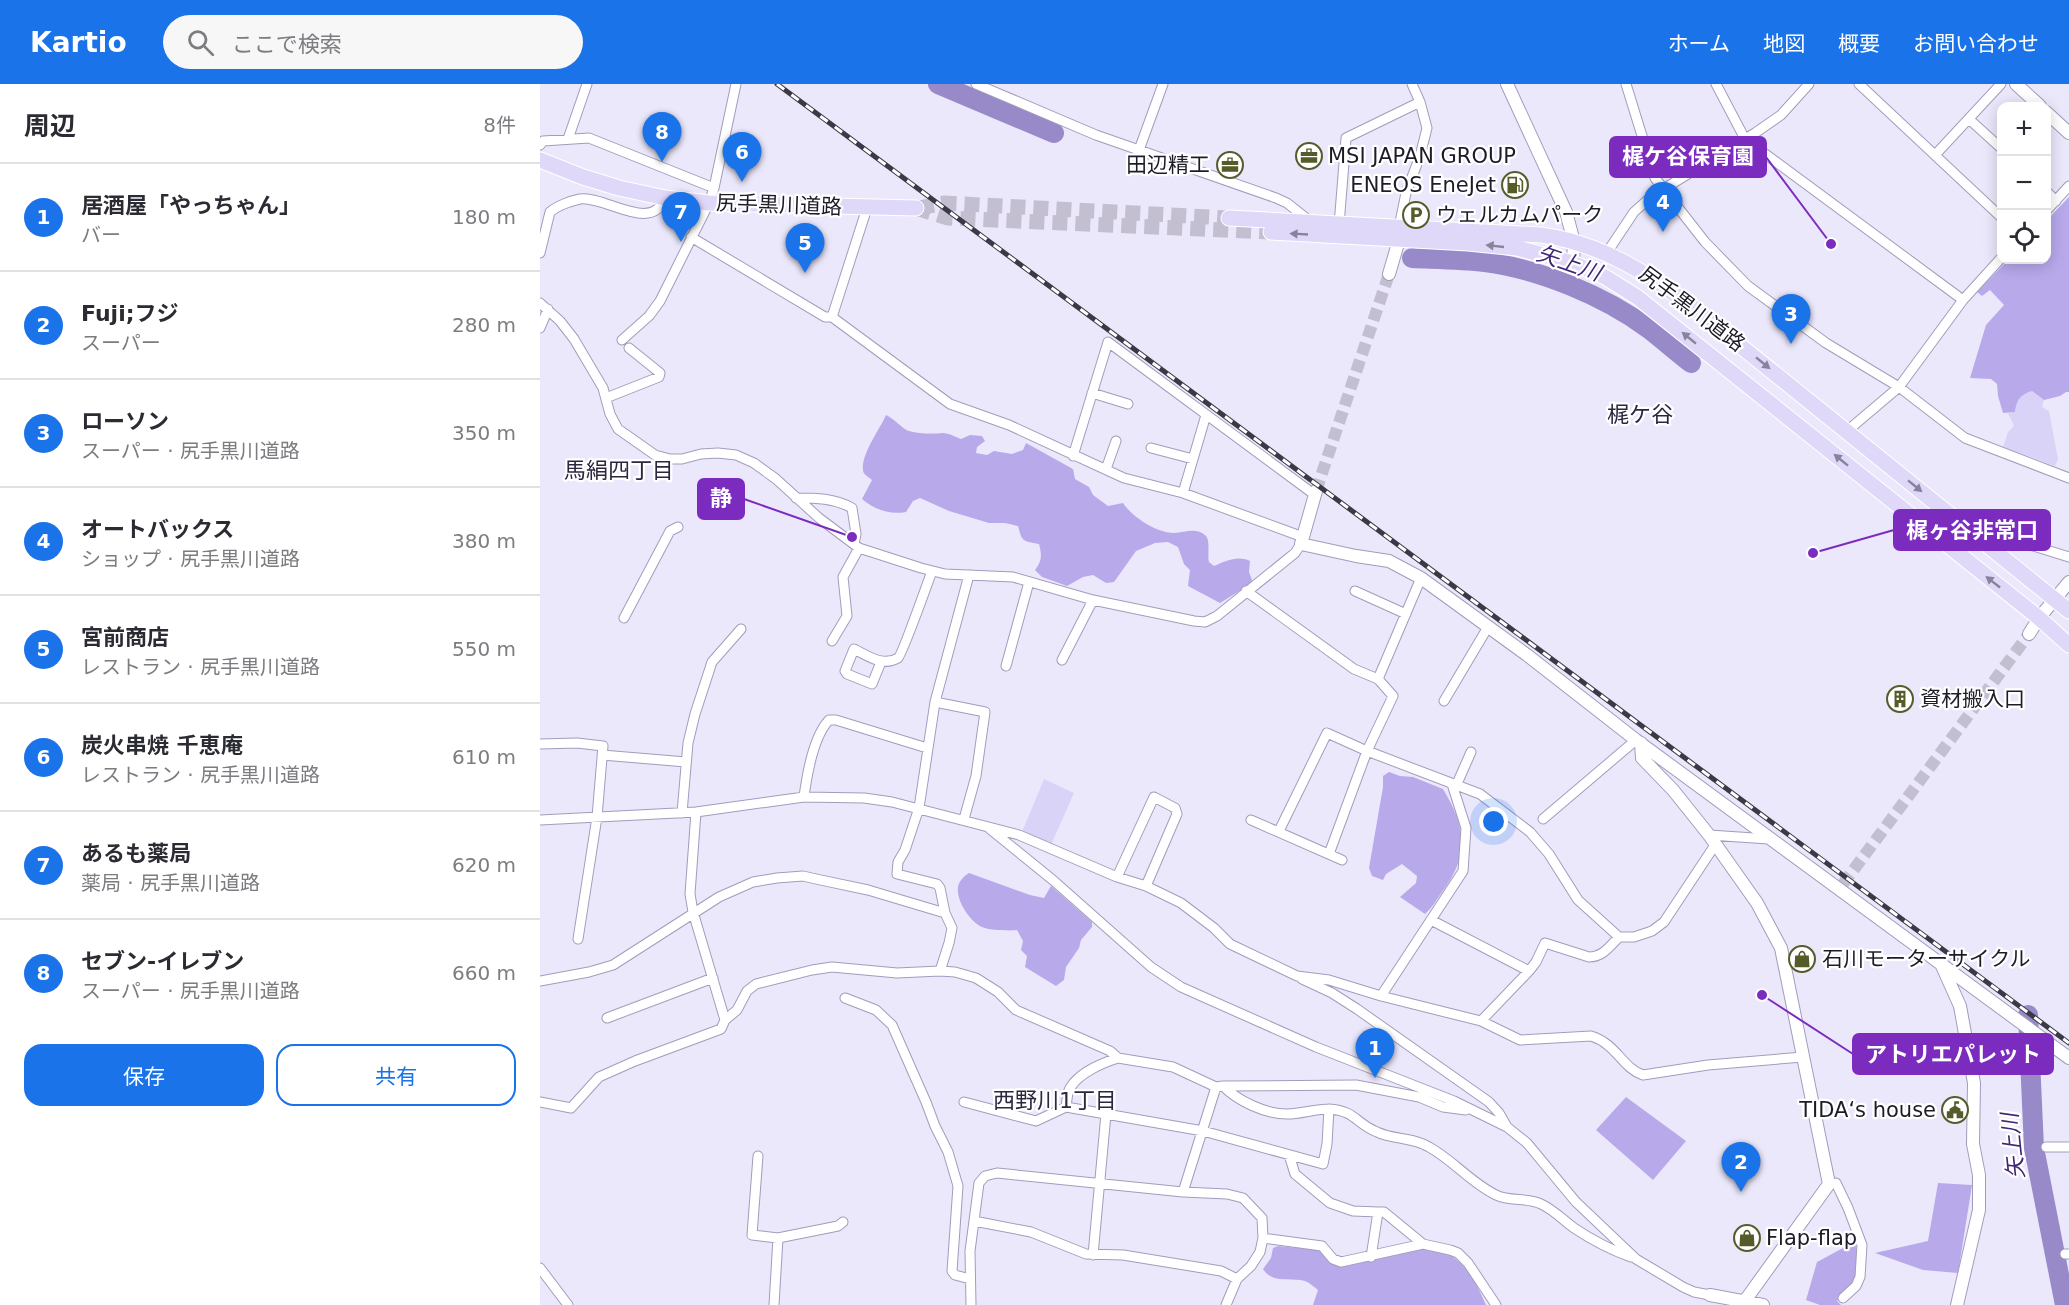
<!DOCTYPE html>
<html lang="ja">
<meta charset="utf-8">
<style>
body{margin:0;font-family:"DejaVu Sans","Noto Sans JP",sans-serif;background:#f7f7f7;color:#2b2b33}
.controls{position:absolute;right:18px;top:18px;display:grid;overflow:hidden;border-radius:12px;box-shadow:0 3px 15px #0003}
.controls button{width:54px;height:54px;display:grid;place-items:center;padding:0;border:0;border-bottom:2px solid #e1e1e2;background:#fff;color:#2b2b33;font:30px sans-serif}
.you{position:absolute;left:954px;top:738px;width:21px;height:21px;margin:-15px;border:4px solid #fff;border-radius:50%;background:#1a73e8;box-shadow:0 0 0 9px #1a73e833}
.badge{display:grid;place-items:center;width:39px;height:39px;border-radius:50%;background:#1a73e8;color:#fff;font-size:20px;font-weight:700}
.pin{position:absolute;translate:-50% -50px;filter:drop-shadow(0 2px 3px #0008)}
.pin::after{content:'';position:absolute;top:32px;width:21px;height:18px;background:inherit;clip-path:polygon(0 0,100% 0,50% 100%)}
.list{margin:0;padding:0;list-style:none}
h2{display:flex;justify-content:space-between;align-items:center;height:78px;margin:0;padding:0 24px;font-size:26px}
h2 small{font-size:20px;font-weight:400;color:#7c7c81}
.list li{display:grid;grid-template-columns:39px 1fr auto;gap:18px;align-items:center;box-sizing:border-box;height:108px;padding:0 24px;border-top:2px solid #e1e1e2}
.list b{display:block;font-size:22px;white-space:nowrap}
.list p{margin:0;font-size:20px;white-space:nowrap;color:#7c7c81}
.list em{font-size:20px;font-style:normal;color:#7c7c81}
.actions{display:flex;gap:12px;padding:18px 24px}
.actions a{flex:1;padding:14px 0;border:2px solid #1a73e8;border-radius:18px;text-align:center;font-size:21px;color:#1a73e8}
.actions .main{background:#1a73e8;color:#fff}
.icon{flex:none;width:33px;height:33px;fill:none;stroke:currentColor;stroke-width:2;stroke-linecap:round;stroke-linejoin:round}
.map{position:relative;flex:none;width:1529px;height:1221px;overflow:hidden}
header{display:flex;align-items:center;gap:36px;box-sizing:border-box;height:84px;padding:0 30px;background:#1a73e8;color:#fff}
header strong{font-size:28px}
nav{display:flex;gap:33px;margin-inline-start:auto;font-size:21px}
.search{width:420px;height:54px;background:#f7f7f7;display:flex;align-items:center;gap:15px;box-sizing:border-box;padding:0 21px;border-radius:33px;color:#7c7c81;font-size:22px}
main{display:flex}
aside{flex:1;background:#fff}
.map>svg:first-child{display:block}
.green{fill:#dad3f8}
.forest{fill:#b8a9eb}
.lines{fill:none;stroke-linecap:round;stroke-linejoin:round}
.river{stroke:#9889c9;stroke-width:20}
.tertiary-tunnel{stroke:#c3bfd1;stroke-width:12;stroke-dasharray:12 6;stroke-linecap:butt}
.primary-tunnel{stroke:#c3bfd1;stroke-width:15;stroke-dasharray:15 8;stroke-linecap:butt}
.minor-casing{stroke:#a29cbb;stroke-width:11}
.tertiary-casing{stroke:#a29cbb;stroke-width:14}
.primary-casing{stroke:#fff;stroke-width:17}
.minor{stroke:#fff;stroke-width:9}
.tertiary{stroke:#fff;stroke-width:12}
.primary{stroke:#dfd8f8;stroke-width:15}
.rail-casing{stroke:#3b3945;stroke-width:5}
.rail{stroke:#fff;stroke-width:3;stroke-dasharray:9;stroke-linecap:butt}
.oneway{fill:#88839a}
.labels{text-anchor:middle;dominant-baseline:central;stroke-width:4.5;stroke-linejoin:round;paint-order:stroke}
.poi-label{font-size:21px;fill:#1d1b26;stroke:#fff;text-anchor:start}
.street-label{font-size:21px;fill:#1d1b26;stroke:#fff}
.water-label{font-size:22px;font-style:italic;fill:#412773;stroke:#fff}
.neighbourhood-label{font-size:22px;fill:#2c263f;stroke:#fff}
.leader{fill:none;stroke:#7b2cbf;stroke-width:2}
.callout-dot{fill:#7b2cbf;stroke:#fff;stroke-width:2}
.callout{fill:#7b2cbf;stroke:#7b2cbf;stroke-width:2}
.callout-label{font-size:22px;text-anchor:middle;font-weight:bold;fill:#fff}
</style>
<header>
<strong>Kartio</strong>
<div class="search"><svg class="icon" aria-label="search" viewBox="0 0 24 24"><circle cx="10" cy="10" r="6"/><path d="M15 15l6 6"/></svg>ここで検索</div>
<nav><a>ホーム</a><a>地図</a><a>概要</a><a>お問い合わせ</a></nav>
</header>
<main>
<aside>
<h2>周辺<small>8件</small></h2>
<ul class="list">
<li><span class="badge">1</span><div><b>居酒屋「やっちゃん」</b><p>バー</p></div><em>180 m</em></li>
<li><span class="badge">2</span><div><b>Fuji;フジ</b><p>スーパー</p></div><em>280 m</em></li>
<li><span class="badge">3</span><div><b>ローソン</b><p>スーパー · 尻手黒川道路</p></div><em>350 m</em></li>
<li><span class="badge">4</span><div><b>オートバックス</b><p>ショップ · 尻手黒川道路</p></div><em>380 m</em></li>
<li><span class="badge">5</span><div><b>宮前商店</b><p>レストラン · 尻手黒川道路</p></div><em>550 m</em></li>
<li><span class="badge">6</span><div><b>炭火串焼 千恵庵</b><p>レストラン · 尻手黒川道路</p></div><em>610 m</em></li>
<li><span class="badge">7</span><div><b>あるも薬局</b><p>薬局 · 尻手黒川道路</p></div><em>620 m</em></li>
<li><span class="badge">8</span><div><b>セブン-イレブン</b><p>スーパー · 尻手黒川道路</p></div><em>660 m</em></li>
</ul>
<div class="actions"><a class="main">保存</a><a>共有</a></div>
</aside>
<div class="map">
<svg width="1529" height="1221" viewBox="0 0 1529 1221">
<rect width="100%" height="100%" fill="#ece8fc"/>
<path class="green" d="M1492,307L1504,316L1502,323L1509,327L1518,375L1515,382L1463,363L1468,348L1474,342L1468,329L1475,328C1477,314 1480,311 1492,307Z
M504,695L534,709L511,761L482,748Z"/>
<path class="forest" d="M1529,113V308H1526L1520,312L1504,316L1492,307C1480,311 1477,315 1475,328L1463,329L1458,312L1457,300L1451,295L1430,294L1446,241L1464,221L1450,206L1442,212L1437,208L1468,176H1506L1507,136Z
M346,331C355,335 362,345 369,347C379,350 393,350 403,349C408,349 416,353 421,355L430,351L442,352L445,357L437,363L436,369L447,371L454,367L472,370L483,366L486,359L533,385L535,395L549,403L553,411L568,422L583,419C592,433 617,449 634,449C644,449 656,443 665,451C671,456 667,471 669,478L674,482C686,477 697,471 710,477L709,488L712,496L709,501L680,519L648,502L650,486L644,480L638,463L628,458L615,459L596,467L574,498L566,499L553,491L543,493L527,502L502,493L495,486C502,477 502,471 499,460C483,457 482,458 478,442L465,439H449L409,427L380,414L373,417L366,428C350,431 335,426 322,415L332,396C329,393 323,391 323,386C321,370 340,345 346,331Z
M849,688L860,692L873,693L903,705C926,743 930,771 902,808C897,815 892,824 885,830L860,813L876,799L877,792L862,780L846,790L843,796L832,792L829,784L843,703V692Z
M429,789L490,811L504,814L511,802L552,838V843L541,856L539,864L526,883L524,896L516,902L485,883L487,872L481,866L483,857L477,846C471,847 449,846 445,844C431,840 416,817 418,803C419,797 424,792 429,789Z
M1086,1013L1146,1057L1113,1096L1056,1046Z
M1398,1099L1432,1101L1418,1189L1383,1186L1335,1169L1388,1157Z
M1316,1157L1318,1191L1297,1217L1301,1221H1280L1266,1216L1277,1178Z
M738,1162L778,1166L798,1182C869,1175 908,1131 946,1221H773L778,1206C774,1203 770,1199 765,1197C750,1193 732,1200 723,1185L731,1174L733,1164Z"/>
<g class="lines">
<path class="river" d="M398,0L514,49
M872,174C896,175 921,175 945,178C999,185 1065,212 1109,245C1123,256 1137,268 1151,279
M1488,931L1494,1064L1525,1221"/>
<path class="tertiary-tunnel" d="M776,407L849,190
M1303,800L1489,550"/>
<path class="primary-tunnel" d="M376,124L408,134L731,148
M379,124L404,119L689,134"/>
<defs>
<path id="minor" d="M436,0L556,51L736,114L747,119L771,138
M1086,0L1115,94L1165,158L1208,202L1286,259L1359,303L1425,354L1529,394
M1176,0L1205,55L1423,216
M1319,0L1462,134
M1430,36L1462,65
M28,55L47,0
M0,61L3,57L49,54L174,104
M599,66L623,0
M1395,71L1461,0
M1506,107L1516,117
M1506,127L1529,102
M799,141L806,54L880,18
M859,143L866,109L880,72L887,44L880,18L872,0
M151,153L285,233H292L410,320L469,341L584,394L643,409L763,453
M0,169L10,128C17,122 30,117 40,115C64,111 112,150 125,114
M1066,170L1094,128L1112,112L1215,49L1241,31L1269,0
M0,219L20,237L34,255L63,304L70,330L78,345L115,371L130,375H142L161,370L178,369L196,371L214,379L236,395L279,434L319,464L381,484L405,490L473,493L553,516L654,537L665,538L677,532L755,469L761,460
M292,233L327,124
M0,244L8,225
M82,256L109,232L120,217L169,119L174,104L196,0
M552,309L588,320
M66,314L119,293L120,289L89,264
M1307,347L1359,303L1423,216L1462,173
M611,364L653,375
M533,372L568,258L775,411
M566,385L576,357
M643,409L666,331
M256,414C276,414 294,414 312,424L316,450L314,460
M1435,448L1455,450L1529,473
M429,491L395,618L379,724L365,766L358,778L357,790L397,800L400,804L405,829L412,844L409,859L400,887L415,888L436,894L458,908L476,926L570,967L578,974
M706,507L814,585L838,595L853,612L827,667L940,710L990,748L1009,770L1038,816L1079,853H1094L1112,847L1124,838L1175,761
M815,507L866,530
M84,534L130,447L138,443
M292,557L307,532L303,493L319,464
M522,576L553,516
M341,578L332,600L307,590L305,587L314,565C328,572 343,583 358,574C362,571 388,498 392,487
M466,582L489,498
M838,595L881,494
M904,617L948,543
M395,618L445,628L436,692L424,735
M0,660L37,659L63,662L57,733L38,855
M62,671L146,678
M916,702L931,668
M264,713C267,690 273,653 289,636H296L387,664
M156,728L150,810L153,828L185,936
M142,729L148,659L155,630L172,578L201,545
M1003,735L1096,656
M0,736L156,728L264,713L324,714L352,718L479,751L577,793L606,802L641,819L674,844L690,860L757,892L789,896L841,912L941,937L980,956L1051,952C1077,960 1082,984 1103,991L1168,981L1263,973
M711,736L802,776
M450,745L514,797L611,883L641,903L776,963L914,1017L967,1043L987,1059L1036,1118L1096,1175L1143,1203L1154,1208L1170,1211
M739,747L787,649L827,667L789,770
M1169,751L1229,755
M577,793L614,713L635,724L637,730L606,802
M891,836L989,887L941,937
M989,887L996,878L1005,859L1049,873C1063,873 1070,862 1079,853
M762,895L792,909L817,925L949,1018L959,1029L967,1043
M0,897L49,888L73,881L179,813L213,798L237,794L263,792L276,795L328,806L405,829
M841,912L923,787L926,744L912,700
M305,914L336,926L352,941L386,1018L395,1042L408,1068L418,1102L412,1187L415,1191L430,1195
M67,934L173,894
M578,974L633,983L676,1003L683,1002C698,1017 725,1030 747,1030C761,1030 775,1025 789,1025L787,1060L783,1080L663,1047L526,1023C527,1017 527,1009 530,1004C539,989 562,979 578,974Z
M683,1002L816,1001L879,1013L903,1023L926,1026
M0,1018L31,1024L59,993L95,977L181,945L185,936L197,926L207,907L216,900L272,886L292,883L357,889L400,887
M424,1018L496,1037L526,1023
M789,1025C816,1027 815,1039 837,1048C854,1056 873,1053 889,1063C913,1076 931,1099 956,1111C970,1118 987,1113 1001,1120C1014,1126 1023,1136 1034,1144C1052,1156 1071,1166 1091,1173
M1506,1063H1529
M749,1071L755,1090L790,1119L813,1127L838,1128L831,1173
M218,1072L212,1151L238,1154L298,1142L303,1138
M1296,1099L1308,1124L1322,1161L1320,1193L1316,1202L1303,1214
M643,1108L676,1003
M838,1128H844L883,1160
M434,1137L491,1148L546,1170L583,1171L681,1187L697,1195
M723,1154L782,1162L793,1175L801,1178L883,1160L910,1166L918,1169L928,1179L956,1221
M1525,1170H1529
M553,1171L566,1030
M0,1184L28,1221
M234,1221L238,1154
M431,1221L430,1167L439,1099L445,1092L457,1089L643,1108L687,1110L703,1114L722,1134L723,1154L720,1168L711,1182L697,1195L686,1221"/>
<path id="tertiary" d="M967,0L1026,128L1034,158L1033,179
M1476,0L1500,22
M1506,28L1529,49
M849,190L859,156V147
M776,407L761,460L816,472L849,477L881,494L987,571L1096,656L1529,974
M1489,550L1499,534L1529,498
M1101,659L1102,674L1133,706L1169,751L1217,819L1241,864L1289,1100L1204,1218
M1402,882L1420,922L1434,999L1433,1060L1439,1091V1126L1417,1221
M1170,1211L1223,1221"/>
<path id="primary" d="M0,76L43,93L79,104L125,114L169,119L376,124
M689,134L1001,151C1061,159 1109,190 1156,226L1529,527
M731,148L928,159L977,164L1033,179L1065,193L1097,213L1499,534L1529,561"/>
</defs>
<use href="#minor" class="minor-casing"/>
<use href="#tertiary" class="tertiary-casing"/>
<use href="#primary" class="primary-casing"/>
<use href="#minor" class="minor"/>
<use href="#tertiary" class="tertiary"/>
<use href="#primary" class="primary"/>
<defs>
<path id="rail" d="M237,0L1529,959"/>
</defs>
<use href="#rail" class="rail-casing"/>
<use href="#rail" class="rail"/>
</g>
<defs><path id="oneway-solid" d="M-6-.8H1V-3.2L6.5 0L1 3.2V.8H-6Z" transform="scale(1.5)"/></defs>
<g class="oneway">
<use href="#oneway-solid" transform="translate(759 150) rotate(-177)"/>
<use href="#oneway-solid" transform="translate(955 162) rotate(-174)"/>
<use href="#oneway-solid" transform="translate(1149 254) rotate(-141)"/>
<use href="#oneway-solid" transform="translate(1223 279) rotate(39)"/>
<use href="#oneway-solid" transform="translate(1301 376) rotate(-141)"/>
<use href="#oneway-solid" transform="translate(1375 402) rotate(39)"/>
<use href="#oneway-solid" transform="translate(1453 498) rotate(-142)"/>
</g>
<defs>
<symbol id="office-ring" viewBox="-11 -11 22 22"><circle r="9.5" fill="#fff" stroke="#565b29" stroke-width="1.5"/><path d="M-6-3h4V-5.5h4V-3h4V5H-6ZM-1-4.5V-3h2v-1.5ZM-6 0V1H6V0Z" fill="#565b29"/></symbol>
<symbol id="fuel-ring" viewBox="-11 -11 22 22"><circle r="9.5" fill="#fff" stroke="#565b29" stroke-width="1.5"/><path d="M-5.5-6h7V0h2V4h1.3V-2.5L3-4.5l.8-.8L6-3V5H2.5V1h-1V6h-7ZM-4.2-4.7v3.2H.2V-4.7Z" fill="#565b29"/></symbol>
<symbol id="parking-ring" viewBox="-11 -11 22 22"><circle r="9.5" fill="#fff" stroke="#565b29" stroke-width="1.5"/><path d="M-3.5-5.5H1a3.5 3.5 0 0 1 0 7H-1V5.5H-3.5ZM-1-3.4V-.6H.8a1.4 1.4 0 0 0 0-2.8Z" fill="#565b29"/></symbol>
<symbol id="building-ring" viewBox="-11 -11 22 22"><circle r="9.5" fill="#fff" stroke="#565b29" stroke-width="1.5"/><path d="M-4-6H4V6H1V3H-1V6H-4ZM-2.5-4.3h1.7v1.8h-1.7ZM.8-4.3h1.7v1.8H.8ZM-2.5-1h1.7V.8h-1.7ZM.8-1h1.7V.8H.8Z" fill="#565b29"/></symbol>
<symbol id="shop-ring" viewBox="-11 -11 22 22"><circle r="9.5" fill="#fff" stroke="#565b29" stroke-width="1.5"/><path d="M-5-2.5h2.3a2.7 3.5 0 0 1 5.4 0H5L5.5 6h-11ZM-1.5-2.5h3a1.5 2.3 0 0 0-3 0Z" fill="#565b29"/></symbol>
<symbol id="civic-ring" viewBox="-11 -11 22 22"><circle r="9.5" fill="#fff" stroke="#565b29" stroke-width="1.5"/><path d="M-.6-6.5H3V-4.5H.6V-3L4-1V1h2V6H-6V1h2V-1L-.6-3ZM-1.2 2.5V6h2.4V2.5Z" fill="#565b29"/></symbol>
</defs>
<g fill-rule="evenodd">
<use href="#office-ring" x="754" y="57" width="30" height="30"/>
<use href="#office-ring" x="675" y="66" width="30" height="30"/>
<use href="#fuel-ring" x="960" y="86" width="30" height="30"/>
<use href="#parking-ring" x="861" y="116" width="30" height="30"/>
<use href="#building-ring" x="1345" y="600" width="30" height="30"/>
<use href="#shop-ring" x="1247" y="860" width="30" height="30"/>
<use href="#civic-ring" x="1400" y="1011" width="30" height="30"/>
<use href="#shop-ring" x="1192" y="1139" width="30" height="30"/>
</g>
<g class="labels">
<g class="poi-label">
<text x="788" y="72">MSI JAPAN GROUP</text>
<text x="670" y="81" text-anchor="end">田辺精工</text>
<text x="956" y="101" text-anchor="end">ENEOS EneJet</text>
<text x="896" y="131">ウェルカムパーク</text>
<text x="1380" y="615">資材搬入口</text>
<text x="1282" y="875">石川モーターサイクル</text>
<text x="1396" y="1026" text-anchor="end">TIDA‘s house</text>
<text x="1226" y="1154">Flap-flap</text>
</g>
<g class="street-label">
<text transform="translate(239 121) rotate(2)">尻手黒川道路</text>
<text transform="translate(1152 225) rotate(37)">尻手黒川道路</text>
</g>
<g class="water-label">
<text transform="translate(1029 179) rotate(19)">矢上川</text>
<text transform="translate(1473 1062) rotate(-96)">矢上川</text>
</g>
<g class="neighbourhood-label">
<text x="1100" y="330">梶ケ谷</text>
<text x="79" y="386">馬絹四丁目</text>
<text x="515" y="1016">西野川1丁目</text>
</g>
</g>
<path class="leader" d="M1291 160L1226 73M312 453L204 415M1273 469L1354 446M1222 911L1313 970"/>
<g class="callout-dot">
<circle cx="1291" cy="160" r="6"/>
<circle cx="312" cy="453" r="6"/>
<circle cx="1273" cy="469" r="6"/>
<circle cx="1222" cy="911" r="6"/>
</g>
<g class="callout">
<rect x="1070" y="53" width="156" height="40" rx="6"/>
<rect x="158" y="395" width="46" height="40" rx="6"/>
<rect x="1354" y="426" width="156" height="40" rx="6"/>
<rect x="1313" y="950" width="200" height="40" rx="6"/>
</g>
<g class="callout-label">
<text x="1148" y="80">梶ケ谷保育園</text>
<text x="181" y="422">静</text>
<text x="1432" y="454">梶ヶ谷非常口</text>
<text x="1413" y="978">アトリエパレット</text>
</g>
</svg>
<div class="controls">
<button>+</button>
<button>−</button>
<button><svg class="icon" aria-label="locate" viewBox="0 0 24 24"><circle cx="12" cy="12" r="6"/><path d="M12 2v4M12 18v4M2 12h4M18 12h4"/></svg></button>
</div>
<div class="you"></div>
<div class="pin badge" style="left:835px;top:994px">1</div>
<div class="pin badge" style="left:1201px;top:1108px">2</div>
<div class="pin badge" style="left:1251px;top:260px">3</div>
<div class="pin badge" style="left:1123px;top:148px">4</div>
<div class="pin badge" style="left:265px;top:189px">5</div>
<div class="pin badge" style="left:202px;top:98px">6</div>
<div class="pin badge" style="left:141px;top:158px">7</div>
<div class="pin badge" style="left:122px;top:78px">8</div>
</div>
</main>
